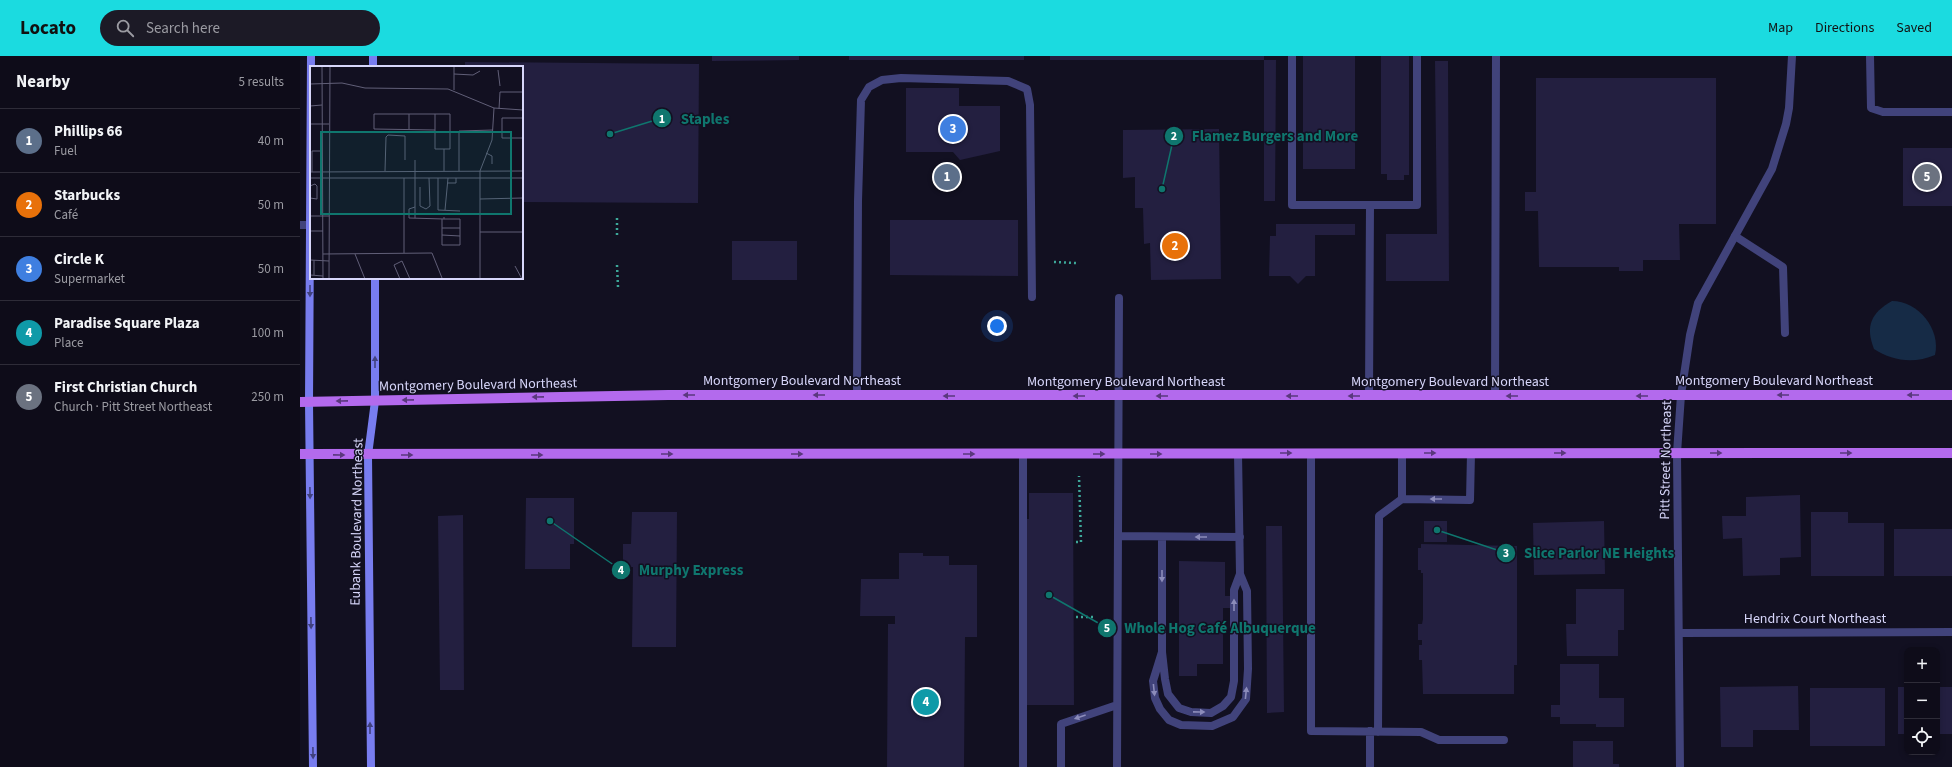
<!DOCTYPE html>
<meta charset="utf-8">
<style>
body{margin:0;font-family:"Source Sans 3",sans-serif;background:#1c1a26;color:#f1f3f6}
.controls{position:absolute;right:12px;bottom:12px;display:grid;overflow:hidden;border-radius:8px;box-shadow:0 2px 6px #0003}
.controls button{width:36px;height:36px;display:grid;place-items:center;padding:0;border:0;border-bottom:1px solid #2e2c38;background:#0e0c19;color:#f1f3f6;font:20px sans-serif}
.you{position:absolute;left:697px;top:270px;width:14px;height:14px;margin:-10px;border:3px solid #fff;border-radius:50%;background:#1a73e8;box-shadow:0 0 0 6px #1a73e833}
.badge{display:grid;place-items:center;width:26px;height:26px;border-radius:50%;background:#1bdbe0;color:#fff;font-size:13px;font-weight:700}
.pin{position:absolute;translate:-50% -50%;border:2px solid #fff;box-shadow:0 1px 4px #0006}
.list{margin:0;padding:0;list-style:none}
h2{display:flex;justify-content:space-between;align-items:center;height:52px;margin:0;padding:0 16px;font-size:17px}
h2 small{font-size:13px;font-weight:400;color:#9b9ba2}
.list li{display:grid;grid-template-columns:26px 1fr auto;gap:12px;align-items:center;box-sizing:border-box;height:64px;padding:0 16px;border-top:1px solid #2e2c38}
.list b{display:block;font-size:15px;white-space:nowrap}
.list p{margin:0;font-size:13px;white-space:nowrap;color:#9b9ba2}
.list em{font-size:13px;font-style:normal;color:#9b9ba2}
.icon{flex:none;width:22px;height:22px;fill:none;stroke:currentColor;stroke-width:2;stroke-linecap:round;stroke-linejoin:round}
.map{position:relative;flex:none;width:1652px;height:711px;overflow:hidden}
header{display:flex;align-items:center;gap:24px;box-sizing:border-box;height:56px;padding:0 20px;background:#1bdbe0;color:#111}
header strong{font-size:19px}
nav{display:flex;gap:22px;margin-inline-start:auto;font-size:14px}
.search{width:280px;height:36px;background:#1c1a26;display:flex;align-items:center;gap:10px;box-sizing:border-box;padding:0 14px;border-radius:22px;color:#9b9ba2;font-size:15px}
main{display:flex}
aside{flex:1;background:#0e0c19}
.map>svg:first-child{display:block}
.water{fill:#162b46}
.building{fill:#231f40}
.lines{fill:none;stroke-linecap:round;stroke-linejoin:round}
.path{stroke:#3da799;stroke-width:2.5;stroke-dasharray:2 3;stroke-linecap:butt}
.lane{stroke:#41437b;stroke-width:8}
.street{stroke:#41437b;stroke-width:8}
.secondary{stroke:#787def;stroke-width:8}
.primary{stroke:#b36aed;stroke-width:10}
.oneway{fill:#40417e}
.oneway2{fill:#5a387d}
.oneway3{fill:#8c8cba}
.labels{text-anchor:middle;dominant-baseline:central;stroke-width:3;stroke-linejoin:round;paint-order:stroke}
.street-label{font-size:14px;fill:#d7d6fa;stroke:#121021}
.inset-road{fill:none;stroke:#615f78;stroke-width:1}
.view{fill:#0f766e;fill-opacity:0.15;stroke:#0f766e;stroke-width:2}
.inset-edge{fill:none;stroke:#d7d6fa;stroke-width:2}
.leader{fill:none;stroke:#0f766e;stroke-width:1.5}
.callout-dot{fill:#0f766e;stroke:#121021;stroke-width:1.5}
.mark-label{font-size:12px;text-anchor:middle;font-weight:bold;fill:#fff}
.callout-label{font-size:15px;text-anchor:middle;font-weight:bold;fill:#0f766e;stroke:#121021;stroke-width:3;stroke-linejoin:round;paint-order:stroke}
</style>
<header>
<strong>Locato</strong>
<div class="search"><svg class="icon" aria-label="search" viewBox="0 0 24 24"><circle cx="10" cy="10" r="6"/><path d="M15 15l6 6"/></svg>Search here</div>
<nav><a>Map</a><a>Directions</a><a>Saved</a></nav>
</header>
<main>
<aside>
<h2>Nearby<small>5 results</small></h2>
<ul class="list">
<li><span class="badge" style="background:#5c6f8a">1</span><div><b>Phillips 66</b><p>Fuel</p></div><em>40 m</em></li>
<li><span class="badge" style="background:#e8710a">2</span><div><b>Starbucks</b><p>Café</p></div><em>50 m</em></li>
<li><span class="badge" style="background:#3f7fe0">3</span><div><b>Circle K</b><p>Supermarket</p></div><em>50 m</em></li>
<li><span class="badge" style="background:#0f9aa8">4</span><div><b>Paradise Square Plaza</b><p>Place</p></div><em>100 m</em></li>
<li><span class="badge" style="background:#6b7280">5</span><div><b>First Christian Church</b><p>Church · Pitt Street Northeast</p></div><em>250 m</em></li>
</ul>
</aside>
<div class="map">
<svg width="1652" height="711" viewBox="0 0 1652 711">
<rect width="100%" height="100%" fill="#121021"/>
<path class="water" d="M1592,245C1618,245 1641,273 1635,299C1614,308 1592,305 1574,293C1565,270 1571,257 1592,245Z"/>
<path class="building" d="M412,0H499V4L412,5Z
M549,0H724V4H549Z
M750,0H964V4H976L975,145H964V4H750Z
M1003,0H1055V113H1003Z
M1081,0H1109V119H1104V124H1087V118H1081Z
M1135,5H1148L1149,225H1086V178H1137Z
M165,6L399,8L398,147L222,146V11H165Z
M1236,22H1416V168H1379L1380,204H1343V215H1319V211H1239L1238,155H1225V136H1236Z
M606,32H659V50H700V95L660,104L653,96H606Z
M919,73L921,223L851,224L850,187L844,188L843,152H835V121L823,122V74Z
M1603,92H1652V150H1603Z
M590,164H718V220L590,219Z
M976,168H1055V179H1015V220H1006L998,228L990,220H969L970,180H976Z
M432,185H497V224H432Z
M729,437H773L774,649H725V463H729Z
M1500,439L1501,501L1480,502V519L1443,520L1442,482L1423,483L1422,460H1446V441Z
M226,442H274V488H270V513H225Z
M332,456H377L376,591H332L333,511H323V488H331Z
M1511,456H1548V467H1584V520H1511Z
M163,459L164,634H140L138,460Z
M1124,465H1147V486H1124Z
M1304,465L1305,518L1234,519L1233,467Z
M966,470H982L984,656L967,657Z
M1594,473H1652V520H1594Z
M1121,488L1217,490V609H1214V638H1123L1122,604H1119V589H1122V584H1118V568H1122L1123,563V517H1121V514H1118V492H1121Z
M599,497H623V500H649V509H677V581H665L664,711H587L588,568H595V560H560L561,523H599Z
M879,505L925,506V540H931V552H923V608H897V620H879Z
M1276,533H1324V574H1318V600H1267L1266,568H1276Z
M1260,608H1299V642H1324V671H1296V668H1260V661H1251V649H1260Z
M1498,630L1499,674H1453V691H1421L1420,631Z
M1598,631H1607V678H1598Z
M1637,631H1652V678H1637Z
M1510,632H1585V690H1510Z
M1273,685H1313V708H1319V711H1273Z"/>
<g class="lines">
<path class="path" d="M317,162V181
M754,206L776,207
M317,209L318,231
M776,486H781L779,420
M776,561H795"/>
<path class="lane" d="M992,0V149H1117V0
M1570,0L1571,52L1583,56H1652
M0,169H10
M1435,180L1483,211L1485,277
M557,339L558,145L561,44L569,31L582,24L601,22L708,25L727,33L730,49L732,241
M1069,340L1070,149
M1195,340L1196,0
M1011,397V675L1121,676L1139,684H1204
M1102,443L1170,444L1171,397
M818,480L940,481
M862,481V596L865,623L868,638L879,652L891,656L911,657L923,650L931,641L934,625V534L940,518
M862,596L853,625L855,642L860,653L869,664L881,669L912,670L933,661L946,643L948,613L947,535L940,518L938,397
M1078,676L1079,460L1102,443V397
M723,711V398
M761,711V668L817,649
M817,711L819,242
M1070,711V675"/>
<path class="street" d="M1379,577L1652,576
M1380,711L1377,397L1381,339L1390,279L1398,247L1472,113L1486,68L1489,52L1492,0"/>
<path class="secondary" d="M11,0L9,346L13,711
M73,0V11
M71,711L68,399L75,345V222"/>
<path class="primary" d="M0,346L368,339H1652
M0,398L1652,397"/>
</g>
<defs><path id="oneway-solid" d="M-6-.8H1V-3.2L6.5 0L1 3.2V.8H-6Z"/></defs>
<g class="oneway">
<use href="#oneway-solid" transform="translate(10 235) rotate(90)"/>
<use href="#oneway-solid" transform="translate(75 306) rotate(-90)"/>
<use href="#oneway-solid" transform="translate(10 437) rotate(89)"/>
<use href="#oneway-solid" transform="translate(11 567) rotate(89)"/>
<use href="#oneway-solid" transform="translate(70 672) rotate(-90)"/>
<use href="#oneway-solid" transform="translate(13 697) rotate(89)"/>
</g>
<g class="oneway2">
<use href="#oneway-solid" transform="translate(389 339) rotate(180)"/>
<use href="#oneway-solid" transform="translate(519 339) rotate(-180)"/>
<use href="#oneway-solid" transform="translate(1483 339) rotate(180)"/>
<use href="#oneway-solid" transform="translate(1613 339) rotate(180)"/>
<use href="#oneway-solid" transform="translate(649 340) rotate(-180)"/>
<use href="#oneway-solid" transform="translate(779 340) rotate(-180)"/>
<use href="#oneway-solid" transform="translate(862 340) rotate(180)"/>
<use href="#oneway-solid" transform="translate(992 340) rotate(180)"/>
<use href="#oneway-solid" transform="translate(1054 340) rotate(180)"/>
<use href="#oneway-solid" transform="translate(1212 340) rotate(180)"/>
<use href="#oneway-solid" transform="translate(1342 340) rotate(180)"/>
<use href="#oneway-solid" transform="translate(238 341) rotate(179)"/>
<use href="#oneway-solid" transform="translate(108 344) rotate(179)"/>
<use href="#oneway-solid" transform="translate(42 345) rotate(179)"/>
<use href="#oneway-solid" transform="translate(986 397)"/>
<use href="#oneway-solid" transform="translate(1130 397)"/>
<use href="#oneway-solid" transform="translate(1260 397)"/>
<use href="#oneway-solid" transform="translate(1416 397)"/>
<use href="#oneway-solid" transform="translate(1546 397)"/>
<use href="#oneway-solid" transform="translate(367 398)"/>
<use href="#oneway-solid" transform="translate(497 398)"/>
<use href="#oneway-solid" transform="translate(669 398)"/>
<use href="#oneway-solid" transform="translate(799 398)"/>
<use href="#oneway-solid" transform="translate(856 398)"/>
<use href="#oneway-solid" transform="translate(39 399) rotate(1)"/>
<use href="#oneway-solid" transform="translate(107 399)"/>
<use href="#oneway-solid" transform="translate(237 399)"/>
</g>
<g class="oneway3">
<use href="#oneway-solid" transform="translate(1136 443) rotate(-180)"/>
<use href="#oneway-solid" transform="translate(901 481) rotate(180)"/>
<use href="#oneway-solid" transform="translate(862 520) rotate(90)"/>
<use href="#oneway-solid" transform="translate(934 549) rotate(-90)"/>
<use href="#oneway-solid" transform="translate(854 634) rotate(84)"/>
<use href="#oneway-solid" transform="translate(946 637) rotate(-84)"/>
<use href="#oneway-solid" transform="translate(899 656) rotate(1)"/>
<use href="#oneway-solid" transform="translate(780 661) rotate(161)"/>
</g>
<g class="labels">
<g class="street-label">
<text x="502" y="325">Montgomery Boulevard Northeast</text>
<text x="1474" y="325">Montgomery Boulevard Northeast</text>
<text x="826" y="326">Montgomery Boulevard Northeast</text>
<text x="1150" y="326">Montgomery Boulevard Northeast</text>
<text transform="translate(178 329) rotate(-1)">Montgomery Boulevard Northeast</text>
<text transform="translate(1366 404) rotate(-89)">Pitt Street Northeast</text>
<text transform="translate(57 466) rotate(-89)">Eubank Boulevard Northeast</text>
<text x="1515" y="563">Hendrix Court Northeast</text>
</g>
</g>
<g transform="translate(10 10)">
<rect width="213" height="213" fill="#121021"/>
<path class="inset-road" d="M12,0L13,213M188,4L190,20M144,8L163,9L170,5M0,18L32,17L55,22L138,23L184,42L213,44M144,24V0M0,40L12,39M189,43L190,26H213M64,48H140V83H125V64L64,63ZM213,52H192V72H213M0,58H19M99,63V48M125,64V48M176,87L182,90V98M75,105L76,71L78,69L95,70V94M134,105V83M149,105V65L183,64M0,106L213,105M2,106V85H12M0,112H213M94,112V187M128,112V144L150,145M138,117H146V112M0,120L5,118L7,120V133L0,132M110,121V140L116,143L120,140L119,112M170,133L213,132M105,141L99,143V152L134,153V151M135,144L138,112M0,150H19M105,152V94M132,153V179H150V153H134M132,162H150M0,165H13M170,166H213M132,169L150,170M13,188L122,187L132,212M45,188L55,213M0,194L19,195M205,200L212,213M0,209L13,210M4,209V194M19,213L20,0M90,213L84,199L92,195L100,213M170,213V105L182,74L184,42"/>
<path class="view" d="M11,66H201V148H11Z"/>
<rect width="213" height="213" class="inset-edge"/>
</g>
<path class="leader" d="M310 78L362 62M862 133L874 80M1137 474L1206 497M250 465L321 514M749 539L807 572"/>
<g class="callout-dot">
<circle cx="310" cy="78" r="4"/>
<circle cx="862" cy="133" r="4"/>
<circle cx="1137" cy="474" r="4"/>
<circle cx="250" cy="465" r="4"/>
<circle cx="749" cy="539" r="4"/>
<circle cx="362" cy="62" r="10"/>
<circle cx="874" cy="80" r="10"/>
<circle cx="1206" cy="497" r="10"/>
<circle cx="321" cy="514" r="10"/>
<circle cx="807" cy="572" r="10"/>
</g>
<g class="mark-label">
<text x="362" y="67">1</text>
<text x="874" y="84">2</text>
<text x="1206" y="501">3</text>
<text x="321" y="518">4</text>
<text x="807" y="576">5</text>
</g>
<g class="callout-label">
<text x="405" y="68">Staples</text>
<text x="975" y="85">Flamez Burgers and More</text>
<text x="1299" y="502">Slice Parlor NE Heights</text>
<text x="391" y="519">Murphy Express</text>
<text x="920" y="577">Whole Hog Café Albuquerque</text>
</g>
</svg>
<div class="controls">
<button>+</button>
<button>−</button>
<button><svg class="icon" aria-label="locate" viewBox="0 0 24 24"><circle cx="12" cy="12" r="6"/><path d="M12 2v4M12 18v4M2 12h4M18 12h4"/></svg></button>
</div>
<div class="you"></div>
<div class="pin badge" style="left:647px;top:121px;background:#5c6f8a">1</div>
<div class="pin badge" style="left:875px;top:190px;background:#e8710a">2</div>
<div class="pin badge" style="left:653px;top:73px;background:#3f7fe0">3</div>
<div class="pin badge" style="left:626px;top:646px;background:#0f9aa8">4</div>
<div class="pin badge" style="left:1627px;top:121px;background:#6b7280">5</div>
</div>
</main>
